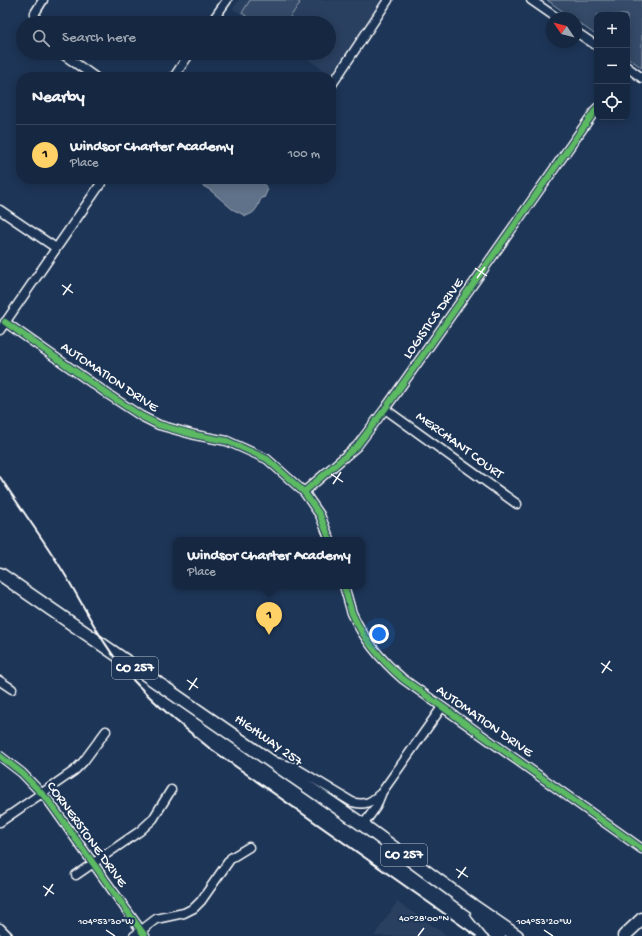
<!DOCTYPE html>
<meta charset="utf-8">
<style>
body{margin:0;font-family:"Gochi Hand",sans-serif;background:#1f3048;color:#f1f3f6}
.controls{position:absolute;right:12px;top:12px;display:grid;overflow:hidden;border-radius:8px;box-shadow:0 2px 10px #0003}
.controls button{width:36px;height:36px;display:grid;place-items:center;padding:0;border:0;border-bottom:1px solid #35445a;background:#162841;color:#f1f3f6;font:20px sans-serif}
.compass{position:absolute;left:546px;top:12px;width:36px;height:36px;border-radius:50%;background:#162841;box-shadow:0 2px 10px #0003;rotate:305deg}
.you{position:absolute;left:379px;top:634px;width:14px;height:14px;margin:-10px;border:3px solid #fff;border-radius:50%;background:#1a73e8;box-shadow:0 0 0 6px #1a73e833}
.badge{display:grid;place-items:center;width:26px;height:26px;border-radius:50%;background:#ffd166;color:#111;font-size:13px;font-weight:700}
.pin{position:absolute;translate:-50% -33px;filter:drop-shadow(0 1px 2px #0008)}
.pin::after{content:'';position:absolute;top:21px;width:14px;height:12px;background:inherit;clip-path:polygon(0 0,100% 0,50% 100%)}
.popup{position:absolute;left:173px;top:537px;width:192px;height:52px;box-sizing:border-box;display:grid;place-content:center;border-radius:8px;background:#162841;filter:drop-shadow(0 1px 3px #0005);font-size:13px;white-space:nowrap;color:#9ea6b1}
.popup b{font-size:15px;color:#f1f3f6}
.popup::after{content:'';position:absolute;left:50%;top:100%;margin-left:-8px;border:8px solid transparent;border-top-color:#162841}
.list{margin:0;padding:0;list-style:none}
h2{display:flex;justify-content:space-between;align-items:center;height:52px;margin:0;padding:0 16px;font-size:17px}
h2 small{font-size:13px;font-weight:400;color:#9ea6b1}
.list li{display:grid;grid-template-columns:26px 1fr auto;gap:12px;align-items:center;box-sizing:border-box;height:60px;padding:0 16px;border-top:1px solid #35445a}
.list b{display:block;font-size:15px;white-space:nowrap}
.list p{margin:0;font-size:13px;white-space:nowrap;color:#9ea6b1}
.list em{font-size:13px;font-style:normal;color:#9ea6b1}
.icon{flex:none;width:22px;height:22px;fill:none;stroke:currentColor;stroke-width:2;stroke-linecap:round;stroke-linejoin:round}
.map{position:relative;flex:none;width:642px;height:936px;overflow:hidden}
.search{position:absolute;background:#162841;box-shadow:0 2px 10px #0003;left:16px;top:16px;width:320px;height:44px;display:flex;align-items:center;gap:10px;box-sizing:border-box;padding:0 14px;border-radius:22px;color:#9ea6b1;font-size:15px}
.panel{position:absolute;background:#162841;box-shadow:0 2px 10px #0003;left:16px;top:72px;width:320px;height:112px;border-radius:16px}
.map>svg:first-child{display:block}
.built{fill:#2a4161}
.green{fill:#364b69;stroke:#9aa5b4}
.water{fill:#617289;stroke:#a0aab8}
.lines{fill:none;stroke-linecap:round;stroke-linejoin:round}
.minor-casing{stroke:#fff;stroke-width:11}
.primary-casing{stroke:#fff;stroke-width:15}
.minor{stroke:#1d3557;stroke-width:8}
.primary{stroke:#1d3557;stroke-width:12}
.rail{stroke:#fff;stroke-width:2}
.cycleway-casing{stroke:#1d3557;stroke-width:8}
.cycleway{stroke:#5cba63;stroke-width:6}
.ticks{fill:none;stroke:#fff;stroke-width:1.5}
.labels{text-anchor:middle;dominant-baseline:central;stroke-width:4;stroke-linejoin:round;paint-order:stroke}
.shield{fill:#1d3557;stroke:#bbc2cd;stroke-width:1}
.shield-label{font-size:13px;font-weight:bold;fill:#fff}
.street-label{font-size:14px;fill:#fff;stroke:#1d3557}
.ticks-label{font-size:10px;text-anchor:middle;fill:#fff;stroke:#1d3557;stroke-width:4;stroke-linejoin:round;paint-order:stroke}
</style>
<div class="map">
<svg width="642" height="936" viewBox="0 0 642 936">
<rect width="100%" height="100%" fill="#1d3557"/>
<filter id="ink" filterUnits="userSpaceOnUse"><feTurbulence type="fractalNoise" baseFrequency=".025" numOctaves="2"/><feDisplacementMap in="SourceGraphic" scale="8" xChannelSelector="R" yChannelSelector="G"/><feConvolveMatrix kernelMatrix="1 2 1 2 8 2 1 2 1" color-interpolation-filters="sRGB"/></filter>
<g filter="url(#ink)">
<path class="built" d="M239,0H383L331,75L299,53H329V23H255L233,9Z
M397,902L448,936H374Z"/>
<path class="green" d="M250,0H296L300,3L286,23H256L242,13Z
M547,0H642V68L627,57V15H597V36L576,21V18H572Z"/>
<path class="water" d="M191,179H259L268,189L264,198L262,197C257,206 258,212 246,216L232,209L210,190Z"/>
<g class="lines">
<defs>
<path id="minor" d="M531,0L557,18
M34,23L35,13L43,0
M211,23L227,0
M576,32L597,46
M61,53L95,77
M627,67L642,78
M174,77L190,53
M331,86L388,0
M0,210L56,248
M5,322L109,395L141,416L159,425L195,435L227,441L267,459L304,492L320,515L330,540
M0,330L104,179
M385,409L517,504
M304,492L357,446L385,409L597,108
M344,586C347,595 349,604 352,613C363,638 382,661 403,679L642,849
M0,681L12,689
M0,756L22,773L48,800L145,936
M276,762L294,767L352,802C365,806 371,802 380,794
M0,822L74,771L83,762L106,731
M363,825L376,807L382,792L442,707
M76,875L140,831L153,819L171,790
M0,928L8,936
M134,936L156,919L184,913L194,908L201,901L231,858L249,847"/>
<path id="primary" d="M0,574L363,825L469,903L517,936
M477,913L491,930L499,936
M624,936L642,919"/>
</defs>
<use href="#minor" class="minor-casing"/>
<use href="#primary" class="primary-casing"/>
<use href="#minor" class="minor"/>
<use href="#primary" class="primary"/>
<path class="rail" d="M0,477C21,509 44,540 64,573C86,609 104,649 133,680C156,705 182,726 208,747L476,936"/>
<defs>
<path id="cycleway" d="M5,322L109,395L141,416L159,425L195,435L227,441L267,459L304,492L320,515L330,540
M304,492L357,446L385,409L597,108
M344,586C347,595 349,604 352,613C363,638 382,661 403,679L642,849
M0,756L22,773L48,800L145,936"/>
</defs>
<use href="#cycleway" class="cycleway-casing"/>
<use href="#cycleway" class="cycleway"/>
</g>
</g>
<path class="ticks" d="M475,268L487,276M477,278L485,267M62,285L73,293M63,295L71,284M331,474L343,482M333,484L341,472M601,663L612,671M602,673L610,661M187,680L198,688M189,690L197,678M456,869L468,877M458,878L466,867M43,886L54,894M45,896L53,884M106,930L115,936M544,930L553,936M418,936L424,928"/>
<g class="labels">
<g class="shield">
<rect x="112" y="657" width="46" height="22" rx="3"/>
<rect x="381" y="844" width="46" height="22" rx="3"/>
</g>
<g class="shield-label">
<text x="135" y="668">CO 257</text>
<text x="404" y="855">CO 257</text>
</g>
<g class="street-label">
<text transform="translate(434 319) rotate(-55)">LOGISTICS DRIVE</text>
<text transform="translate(109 378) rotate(34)">AUTOMATION DRIVE</text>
<text transform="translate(459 446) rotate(36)">MERCHANT COURT</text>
<text transform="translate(484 722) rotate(35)">AUTOMATION DRIVE</text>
<text transform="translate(268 741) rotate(35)">HIGHWAY 257</text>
<text transform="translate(86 835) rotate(54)">CORNERSTONE DRIVE</text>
</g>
</g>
<g class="ticks-label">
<text x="424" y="921">40°28'00"N</text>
<text x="106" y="924">104°53'30"W</text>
<text x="544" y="924">104°53'20"W</text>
</g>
</svg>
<div class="controls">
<button>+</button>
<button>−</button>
<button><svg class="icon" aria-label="locate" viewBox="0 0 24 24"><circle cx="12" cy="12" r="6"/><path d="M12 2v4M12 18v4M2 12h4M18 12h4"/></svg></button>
</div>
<svg class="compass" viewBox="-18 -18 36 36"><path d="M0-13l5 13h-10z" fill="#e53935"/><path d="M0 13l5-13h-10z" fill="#9ea6b1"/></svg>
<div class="you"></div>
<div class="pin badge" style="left:269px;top:635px">1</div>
<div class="popup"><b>Windsor Charter Academy</b>Place</div>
<div class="search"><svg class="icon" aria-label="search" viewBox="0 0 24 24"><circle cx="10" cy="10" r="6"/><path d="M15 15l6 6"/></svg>Search here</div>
<section class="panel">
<h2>Nearby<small></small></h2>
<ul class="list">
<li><span class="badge">1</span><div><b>Windsor Charter Academy</b><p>Place</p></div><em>100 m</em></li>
</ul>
</section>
</div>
